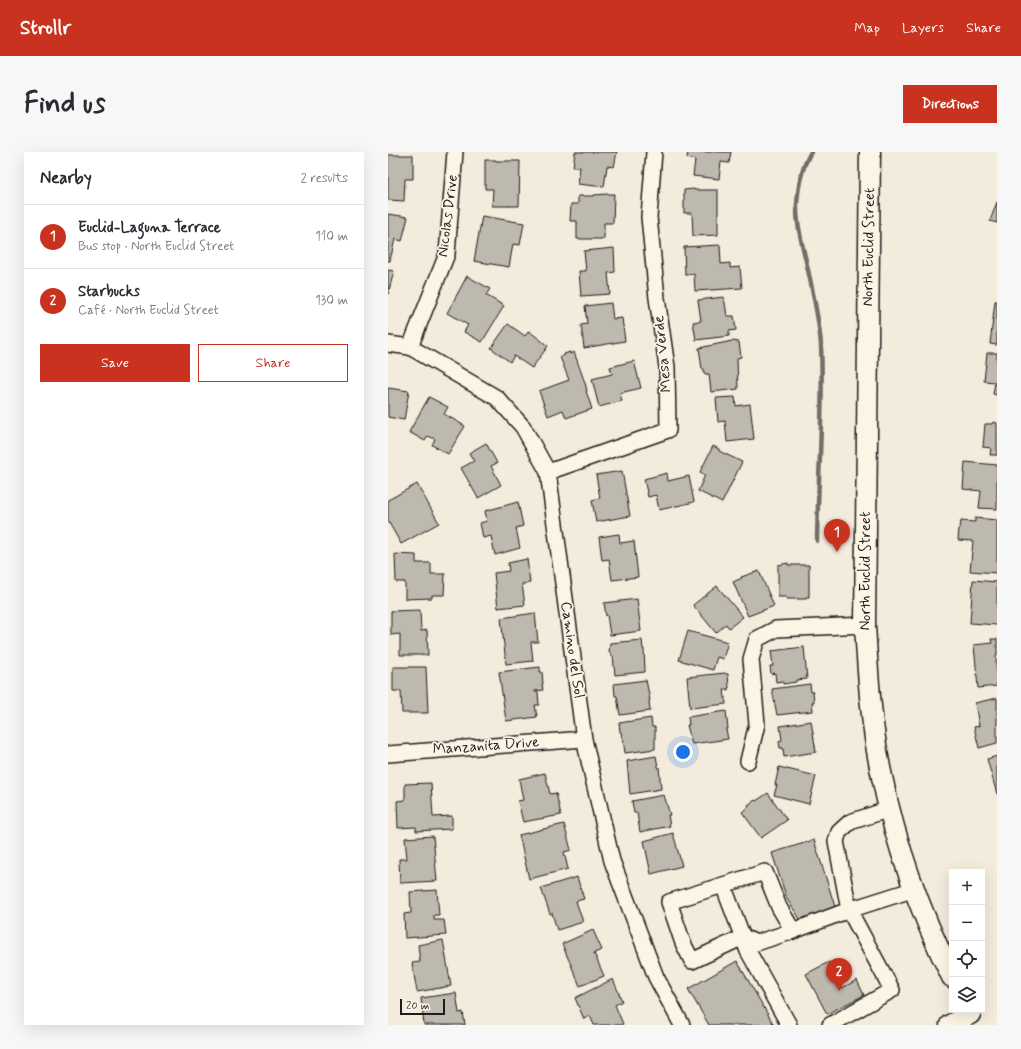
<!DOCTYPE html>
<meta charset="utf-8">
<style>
body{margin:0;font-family:Mynerve,sans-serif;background:#f7f7f7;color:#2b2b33}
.controls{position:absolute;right:12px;bottom:12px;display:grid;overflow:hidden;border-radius:0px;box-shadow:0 4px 16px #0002}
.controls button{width:36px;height:36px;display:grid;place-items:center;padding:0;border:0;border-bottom:1px solid #e1e1e2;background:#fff;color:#2b2b33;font:20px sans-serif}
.scale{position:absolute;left:12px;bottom:10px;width:45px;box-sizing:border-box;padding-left:4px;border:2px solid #1c1c1c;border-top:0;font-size:11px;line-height:14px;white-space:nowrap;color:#1c1c1c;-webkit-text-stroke:3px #fcf5e5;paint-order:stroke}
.you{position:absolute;left:295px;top:600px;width:14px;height:14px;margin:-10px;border:3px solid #fff;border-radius:50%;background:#1a73e8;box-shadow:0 0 0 6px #1a73e833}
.badge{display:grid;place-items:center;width:26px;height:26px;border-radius:50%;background:#c8321e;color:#fff;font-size:13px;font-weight:700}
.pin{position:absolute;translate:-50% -33px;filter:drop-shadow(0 1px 2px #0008)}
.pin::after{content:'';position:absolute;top:21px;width:14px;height:12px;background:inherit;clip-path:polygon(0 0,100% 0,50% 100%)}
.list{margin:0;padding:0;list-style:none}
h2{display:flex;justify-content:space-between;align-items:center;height:52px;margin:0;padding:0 16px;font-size:17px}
h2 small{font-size:13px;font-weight:400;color:#7c7c81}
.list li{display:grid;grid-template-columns:26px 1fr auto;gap:12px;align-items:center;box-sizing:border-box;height:64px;padding:0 16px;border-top:1px solid #e1e1e2}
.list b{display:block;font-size:15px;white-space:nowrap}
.list p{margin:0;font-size:13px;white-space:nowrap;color:#7c7c81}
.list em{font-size:13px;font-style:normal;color:#7c7c81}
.actions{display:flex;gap:8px;padding:12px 16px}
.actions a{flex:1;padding:9px 0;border:1px solid #c8321e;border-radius:0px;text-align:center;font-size:14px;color:#c8321e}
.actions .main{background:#c8321e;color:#fff}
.icon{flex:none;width:22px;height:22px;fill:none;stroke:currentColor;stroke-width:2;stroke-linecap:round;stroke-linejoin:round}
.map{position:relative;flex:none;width:609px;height:873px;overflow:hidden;border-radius:0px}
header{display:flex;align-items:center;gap:24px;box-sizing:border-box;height:56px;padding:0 20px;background:#c8321e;color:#fff}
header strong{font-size:19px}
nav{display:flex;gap:22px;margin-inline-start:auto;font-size:14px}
.intro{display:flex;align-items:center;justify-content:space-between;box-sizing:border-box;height:96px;padding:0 24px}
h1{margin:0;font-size:28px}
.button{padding:10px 18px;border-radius:0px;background:#c8321e;color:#fff;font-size:14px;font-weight:700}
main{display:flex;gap:24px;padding:0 24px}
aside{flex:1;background:#fff;border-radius:0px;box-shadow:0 4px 16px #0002}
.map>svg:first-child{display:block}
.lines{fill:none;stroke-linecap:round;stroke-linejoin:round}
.stream{stroke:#716e68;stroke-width:4.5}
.building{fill:#beb9ae;stroke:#1c1c1c}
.minor-casing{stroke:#1c1c1c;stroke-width:18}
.major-casing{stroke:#1c1c1c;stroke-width:23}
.minor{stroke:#fcf5e5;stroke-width:15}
.major{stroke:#fcf5e5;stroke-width:20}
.labels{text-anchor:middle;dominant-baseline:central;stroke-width:3.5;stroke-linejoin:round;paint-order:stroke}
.street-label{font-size:15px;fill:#1c1c1c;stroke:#fcf5e5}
</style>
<header>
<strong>Strollr</strong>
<nav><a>Map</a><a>Layers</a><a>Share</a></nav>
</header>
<div class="intro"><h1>Find us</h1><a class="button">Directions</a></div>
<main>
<aside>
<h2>Nearby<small>2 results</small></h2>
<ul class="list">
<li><span class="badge">1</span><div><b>Euclid-Laguna Terrace</b><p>Bus stop · North Euclid Street</p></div><em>110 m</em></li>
<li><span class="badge">2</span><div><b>Starbucks</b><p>Café · North Euclid Street</p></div><em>130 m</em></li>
</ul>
<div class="actions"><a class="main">Save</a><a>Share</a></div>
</aside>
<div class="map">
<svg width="609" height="873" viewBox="0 0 609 873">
<rect width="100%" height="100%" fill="#f3ecdd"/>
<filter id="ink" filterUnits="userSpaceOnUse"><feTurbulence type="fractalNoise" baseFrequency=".025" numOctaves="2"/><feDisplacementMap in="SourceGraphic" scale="8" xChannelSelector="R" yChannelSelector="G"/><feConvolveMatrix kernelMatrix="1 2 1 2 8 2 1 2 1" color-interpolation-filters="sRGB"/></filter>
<g filter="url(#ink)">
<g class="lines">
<path class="stream" d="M423,0C414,15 410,35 409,52C408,71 414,91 418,109C424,136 431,165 433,193C436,258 430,324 429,389"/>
</g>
<path class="building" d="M187,0H229L226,15L219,14L216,35L190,32L192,15H185Z
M300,0H343L341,11L333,10L331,27L305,24L307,8L299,6Z
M0,3H25V27H17L16,49L0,48Z
M97,8H108V9H132L131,54H104L105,37H97Z
M306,37V38H330V83L305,84L304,61H296V38Z
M220,42H226L225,71H216V87H189V69H182L183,52H190V44H206V43Z
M609,50V71L602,69Z
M0,62L20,65L14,89L7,87L2,109H0Z
M94,64L136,71L132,93L125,92L121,115L86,109Z
M332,93L333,112L342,111V116L352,115L354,136L307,139L306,122L297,123L296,95Z
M226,96L227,120L220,121L222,142L193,144L191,119H198L196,99Z
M0,118L6,119L0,142Z
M79,124L102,137L98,143L116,154L94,190L76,180L80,173L59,161Z
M336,145L339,164H346L348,178L341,179V184L308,188L305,170L313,169L310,148Z
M607,149H609V193L602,192Z
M223,151L225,167L234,166L237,189L196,196L193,173L199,172L197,154Z
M120,172L137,184L141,179L160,194L144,216L126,204L122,210L103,196Z
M344,189L351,190L353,205L349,206L350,237L323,240L321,222H316V217H314L311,196Z
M182,200V202L186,200L197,231L199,239H198L204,257L178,266L175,258L160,264L151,239L181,228L172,205L177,203L176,202Z
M599,201H609V243L605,242L607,230L596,229Z
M246,209L253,236L232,241L234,249L211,255L204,227L224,222L222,215Z
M0,236L21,239L16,268L0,265Z
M41,245L60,255L56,262L77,274L60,302L44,293L47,287L40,284L37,289L21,280Z
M347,245L348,254L362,252L366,287L339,290L337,269L330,270L328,246Z
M605,270L609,271V303H602L603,296L595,295L597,272H604Z
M98,291L109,311L103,314L113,333L90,346L73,316L86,309L81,301Z
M325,294L331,297V299L354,310L334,351L310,339L317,323L312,320Z
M577,310L609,313V357L591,356L593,339L575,337Z
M234,319L242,364L208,370L204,348L212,346L208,323Z
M279,321L280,329L301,324L306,350L271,358L268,343L260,345L256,327Z
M29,332L51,371L13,392L0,369V348Z
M130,350L135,374L128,376L132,396L107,403L103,384L95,386L92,371L99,369L97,359Z
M587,366L609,368V421L582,419L585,389L570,388L571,376H572L573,369L587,370Z
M231,382L232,391L246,389L250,425L224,428L221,407L214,408L211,385Z
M7,402L28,403V411H43V422H57L56,443H44V446L17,447V430H8Z
M139,407L142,431L134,432L137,453L110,456L106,421L121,419L120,411Z
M400,411V413H421V445H418V447H399L398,445H390V413Z
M371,419L386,454L360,464L345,430L354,426L353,425Z
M585,428L609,430V473L582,471Z
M329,434L355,465L341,476L338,472L328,481L305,453Z
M249,447L253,479L222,483L219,463L218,464L216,451Z
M32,458L33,479L39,478L40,503H12V482L3,483V459Z
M147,461L150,490H143L145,509L118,512L113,466Z
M300,479L340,490L335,507L329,505L325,518L291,508Z
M603,487H609V503L608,504L609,534L590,536L586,493L604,491Z
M254,488L255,497H256L257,520L227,523L225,504H223V501H221L222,491Z
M416,495L419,527L408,528V530L395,532V529L388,530L387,521L383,522L382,514H385L383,499Z
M5,515H38L40,561H14L13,539H5Z
M152,515V520H154L155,532H154L155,538L147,539V540H150L151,553H147L149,565L118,569L111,520Z
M337,521L338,522H340L341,536H340V538H336L338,552L302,556L299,525Z
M258,528L262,548H261L262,559L232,563L229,544H227L226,532Z
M422,532L423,540H425L426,550H424L425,559L389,563L384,537Z
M609,546V591L591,596L586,575L591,574L587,551Z
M338,559L340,577H338L340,587L304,592L299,573H301L300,565Z
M263,566L264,575H267V597L237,601L235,586H234L233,580H232L231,571Z
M423,569L428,600L396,605L395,596H392L391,589L394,588L392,574Z
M268,604L270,615H271L273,637L242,642L239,609Z
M609,604V642L599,607Z
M391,615L428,624L421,652L386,643L389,633H387Z
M157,621L162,642L168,641L173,663L135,670L130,649L135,648L131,627Z
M43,631L45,665L64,664V677L28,679V675L10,676L9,649L17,648V632Z
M380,641L399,668L373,686L354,660L361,655L360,653L367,648L368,649Z
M276,643L282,663H280L282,674L252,680L249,661H246L244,649Z
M176,672L183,698L176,700L180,717L141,727L131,683Z
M285,681L294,714L263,722L256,689Z
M45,684L49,729L12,731L11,707H19L17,686Z
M426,688L448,758L414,770L399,747L384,701Z
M189,725L196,747L188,749L195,770L169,778L164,761L162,762L153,736Z
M49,738L51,763H46V768H56L58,783L17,786L16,762L23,761L22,740Z
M205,778L214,798L206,801L216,824L192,834L174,792Z
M55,788L63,834L29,840L24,811L32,810L30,793Z
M349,809L386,873H321L300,837Z
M441,810L454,836L469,828L476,843L439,862L418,822Z
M225,827L234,849L227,853L235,872L232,873H206L202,864L196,867L187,846Z
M68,841L71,861L75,860L77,873H36L33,846Z"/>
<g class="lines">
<defs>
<path id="minor" d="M0,192L22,195L109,246L135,275L160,320L196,587L224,709L268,825L294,873
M22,195L59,102L67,0
M160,320L280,278L279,215L269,146L261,65L266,0
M0,602L196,587
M360,609L369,572L363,507L369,487L388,477L477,473
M335,733L281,750L295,791L304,809L355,785L368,791L405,779
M401,873L360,799L335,733L377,720L391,755L405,779L461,758L527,737
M442,873L504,838L461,758L448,689L451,680L462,670L502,657"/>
<path id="major" d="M482,0L477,473C480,524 483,575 494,625C508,694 533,762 564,825
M562,873L582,862"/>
</defs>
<use href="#minor" class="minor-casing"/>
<use href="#major" class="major-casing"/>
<use href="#minor" class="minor"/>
<use href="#major" class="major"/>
</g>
</g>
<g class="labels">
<g class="street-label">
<text transform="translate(60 64) rotate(-83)">Nicolas Drive</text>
<text transform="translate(481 95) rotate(-89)">North Euclid Street</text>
<text transform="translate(275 202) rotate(-96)">Mesa Verde</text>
<text transform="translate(478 419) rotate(-90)">North Euclid Street</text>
<text transform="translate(184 498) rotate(82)">Camino del Sol</text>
<text transform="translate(98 594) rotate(-4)">Manzanita Drive</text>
</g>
</g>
</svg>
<div class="controls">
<button>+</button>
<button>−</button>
<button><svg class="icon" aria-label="locate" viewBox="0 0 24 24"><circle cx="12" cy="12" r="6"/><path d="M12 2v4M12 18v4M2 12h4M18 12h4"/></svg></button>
<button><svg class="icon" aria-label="layers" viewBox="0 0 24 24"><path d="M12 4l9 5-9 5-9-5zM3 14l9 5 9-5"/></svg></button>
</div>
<div class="scale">20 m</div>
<div class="you"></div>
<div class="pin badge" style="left:449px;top:400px">1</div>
<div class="pin badge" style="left:451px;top:839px">2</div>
</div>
</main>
